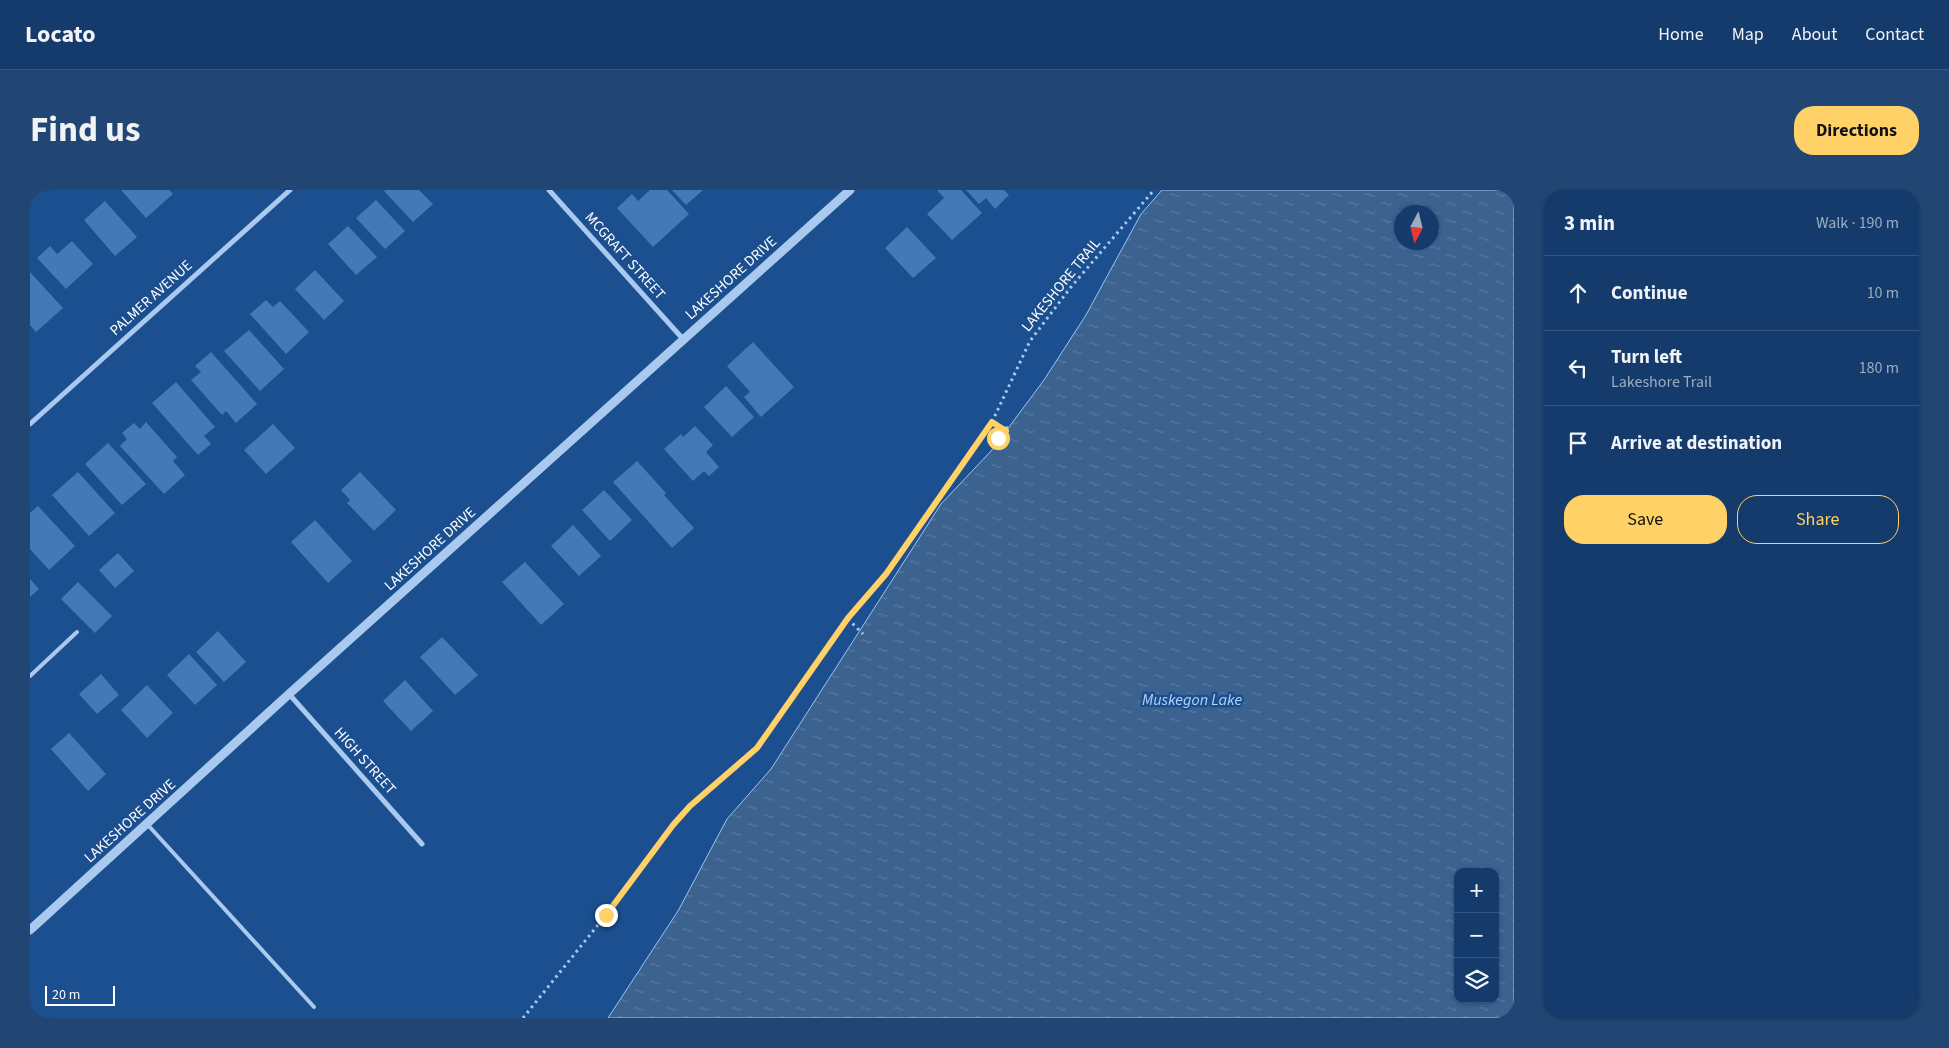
<!DOCTYPE html>
<meta charset="utf-8">
<style>
body{margin:0;font-family:"Source Sans 3",sans-serif;background:#214673;color:#f1f3f6}
.controls{position:absolute;right:15px;bottom:15px;display:grid;overflow:hidden;border-radius:10px;box-shadow:0 1px 4px #0004}
.controls button{width:45px;height:45px;display:grid;place-items:center;padding:0;border:0;border-bottom:1px solid #33557e;background:#143b6b;color:#f1f3f6;font:25px sans-serif}
.compass{position:absolute;left:1364px;top:15px;width:45px;height:45px;border-radius:50%;background:#143b6b;box-shadow:0 1px 4px #0004;rotate:187deg}
.scale{position:absolute;left:15px;bottom:12px;width:70px;box-sizing:border-box;padding-left:5px;border:2px solid #fff;border-top:0;font-size:14px;line-height:18px;white-space:nowrap;color:#fff;-webkit-text-stroke:4px #1b4f8f;paint-order:stroke}
.stop{position:absolute;width:15px;height:15px;margin:-11px;border:4px solid #ffd166;border-radius:50%;background:#fff}
.stop.end{background:#ffd166;border-color:#fff;box-shadow:0 1px 5px #0008}
.list{margin:0;padding:0;list-style:none}
h2{display:flex;justify-content:space-between;align-items:center;height:65px;margin:0;padding:0 20px;font-size:21px}
h2 small{font-size:16px;font-weight:400;color:#9dadc1}
.list li{display:grid;grid-template-columns:32px 1fr auto;gap:15px;align-items:center;box-sizing:border-box;height:75px;padding:0 20px;border-top:1px solid #33557e}
.list b{display:block;font-size:19px;white-space:nowrap}
.list p{margin:0;font-size:16px;white-space:nowrap;color:#9dadc1}
.list em{font-size:16px;font-style:normal;color:#9dadc1}
.actions{display:flex;gap:10px;padding:15px 20px}
.actions a{flex:1;padding:11px 0;border:1px solid #ffd166;border-radius:20px;text-align:center;font-size:18px;color:#ffd166}
.actions .main{background:#ffd166;color:#111}
.icon{flex:none;width:28px;height:28px;fill:none;stroke:currentColor;stroke-width:2;stroke-linecap:round;stroke-linejoin:round}
.map{position:relative;flex:none;width:1484px;height:828px;overflow:hidden;border-radius:20px}
header{display:flex;align-items:center;gap:30px;box-sizing:border-box;height:70px;padding:0 25px;background:#143b6b;border-bottom:1px solid #33557e}
header strong{font-size:24px}
nav{display:flex;gap:28px;margin-inline-start:auto;font-size:18px}
.intro{display:flex;align-items:center;justify-content:space-between;box-sizing:border-box;height:120px;padding:0 30px}
h1{margin:0;font-size:35px}
.button{padding:12px 22px;border-radius:20px;background:#ffd166;color:#111;font-size:18px;font-weight:700}
main{display:flex;gap:30px;padding:0 30px}
aside{flex:1;background:#143b6b;border-radius:20px;box-shadow:0 1px 4px #0004}
.map>svg:first-child{display:block}
.water{fill:url(#water-ripples);stroke:#9cc4f0;fill-rule:evenodd}
.building{fill:#4478b7}
.lines{fill:none;stroke-linecap:round;stroke-linejoin:round}
.path{stroke:#a9c9ee;stroke-width:3;stroke-dasharray:2.5 4;stroke-linecap:butt}
.service{stroke:#a9c9ee;stroke-width:4}
.minor{stroke:#a9c9ee;stroke-width:5}
.tertiary{stroke:#a9c9ee;stroke-width:9}
.route{stroke:#ffd166;stroke-width:6}
.labels{text-anchor:middle;dominant-baseline:central;stroke-width:5;stroke-linejoin:round;paint-order:stroke}
.street-label{font-size:15px;fill:#fff;stroke:#1b4f8f}
.water-label{font-size:16px;font-style:italic;fill:#b5d3f5;stroke:#1b4f8f}
</style>
<header>
<strong>Locato</strong>
<nav><a>Home</a><a>Map</a><a>About</a><a>Contact</a></nav>
</header>
<div class="intro"><h1>Find us</h1><a class="button">Directions</a></div>
<main>
<div class="map">
<svg width="1484" height="828" viewBox="0 0 1484 828">
<defs>
<pattern id="water-ripples" width="26" height="14" patternUnits="userSpaceOnUse" patternTransform="scale(1.25)"><rect width="26" height="14" fill="#3c6290"/><path d="M2 4q2-2 4 0t4 0M15 11q2-2 4 0t4 0" fill="none" stroke="#597aa1"/></pattern>
</defs>
<rect width="100%" height="100%" fill="#1b4f8f"/>
<path class="water" d="M1132,0H1484V828H578L648,721L697,629L741,579L911,314L962,260L1014,190L1056,125L1111,24ZM1372,22H1402V52H1372ZM1428,682H1465V809H1428Z"/>
<path class="building" d="M91,0H139L143,4L116,28Z
M355,0H389L403,14L383,32L354,1Z
M620,0H637L659,24L623,57L587,18L602,4L608,11Z
M642,0H673L656,15Z
M907,0H931L952,23L922,50L897,24L914,8Z
M936,0H974L979,5L965,19L956,8L949,14Z
M346,10L375,41L355,59L326,28Z
M75,11L107,47L85,66L54,30Z
M318,36L347,67L326,85L298,54Z
M877,37L906,68L883,88L855,58Z
M42,51L63,74L36,99L7,68L20,56L27,64Z
M285,80L314,111L294,130L265,99Z
M0,82L33,118L6,142L0,135Z
M236,110L243,117L250,111L279,142L256,164L220,124Z
M219,140L254,179L230,201L194,161Z
M723,152L764,197L731,227L714,207L720,202L697,176Z
M181,162L227,214L206,233L196,221L192,225L161,190L171,182L165,176Z
M146,192L185,237L174,246L181,254L168,265L122,213Z
M696,196L724,227L702,247L674,217Z
M116,232L147,267L143,271L155,285L134,304L90,256L97,249L92,243L104,233L110,239Z
M243,234L265,258L236,284L214,260Z
M665,236L683,255L676,262L689,277L679,286L674,281L663,291L634,259L651,244L653,247Z
M78,253L116,294L92,315L55,274Z
M607,271L636,303L634,305L664,338L642,358L583,292Z
M48,282L85,323L59,346L22,305Z
M330,282L366,320L344,341L317,313L320,310L311,300Z
M574,300L602,330L580,351L552,320Z
M8,316L45,356L19,380L0,359V323Z
M285,330L322,371L298,393L261,352Z
M543,335L571,366L549,386L521,356Z
M88,363L104,381L85,398L69,380Z
M495,372L534,414L511,435L472,392Z
M0,389L9,399L0,407Z
M48,392L82,426L65,443L31,409Z
M188,441L216,472L194,492L166,462Z
M412,447L448,485L425,505L390,467Z
M159,464L187,495L165,515L137,485Z
M71,484L89,505L67,524L49,504Z
M375,490L403,521L381,541L353,511Z
M117,495L143,523L117,548L91,520Z
M39,543L76,584L58,601L21,559Z"/>
<g class="lines">
<path class="path" d="M962,232L976,241
M968,248L976,241L978,233
M818,429L833,444
M493,828L576,725L643,635L660,616L727,558L818,429L855,384L962,232L1000,151L1041,97L1124,0"/>
<path class="service" d="M0,486L47,442
M117,634L284,817"/>
<path class="minor" d="M519,0L653,149
M0,234L260,0
M259,504L392,654"/>
<path class="tertiary" d="M0,740L259,504L820,0"/>
</g>
<g class="lines">
<path class="route" d="M576,725L643,635L660,616L727,558L818,428L856,384L962,232L976,241L968,248"/>
</g>
<g class="labels">
<g class="street-label">
<text transform="translate(595 66) rotate(48)">MCGRAFT STREET</text>
<text transform="translate(701 88) rotate(-42)">LAKESHORE DRIVE</text>
<text transform="translate(1031 95) rotate(-51)">LAKESHORE TRAIL</text>
<text transform="translate(121 108) rotate(-42)">PALMER AVENUE</text>
<text transform="translate(400 359) rotate(-42)">LAKESHORE DRIVE</text>
<text transform="translate(335 571) rotate(48)">HIGH STREET</text>
<text transform="translate(100 631) rotate(-42)">LAKESHORE DRIVE</text>
</g>
<g class="water-label">
<text x="1162" y="510">Muskegon Lake</text>
</g>
</g>
</svg>
<div class="controls">
<button>+</button>
<button>−</button>
<button><svg class="icon" aria-label="layers" viewBox="0 0 24 24"><path d="M12 4l9 5-9 5-9-5zM3 14l9 5 9-5"/></svg></button>
</div>
<svg class="compass" viewBox="-18 -18 36 36"><path d="M0-13l5 13h-10z" fill="#e53935"/><path d="M0 13l5-13h-10z" fill="#9dadc1"/></svg>
<div class="scale">20 m</div>
<div class="stop" style="left:968px;top:248px"></div>
<div class="stop end" style="left:576px;top:725px"></div>
</div>
<aside>
<h2>3 min<small>Walk · 190 m</small></h2>
<ul class="list">
<li><svg class="icon" aria-label="ahead" viewBox="0 0 24 24"><path d="M12 20V5M6 11l6-6 6 6"/></svg><div><b>Continue</b></div><em>10 m</em></li>
<li><svg class="icon" aria-label="left" viewBox="0 0 24 24"><path d="M17 20v-9H6M10 6l-5 5 5 5"/></svg><div><b>Turn left</b><p>Lakeshore Trail</p></div><em>180 m</em></li>
<li><svg class="icon" aria-label="arrive" viewBox="0 0 24 24"><path d="M6 21V4h12l-3 4 3 4H6"/></svg><div><b>Arrive at destination</b></div></li>
</ul>
<div class="actions"><a class="main">Save</a><a>Share</a></div>
</aside>
</main>
